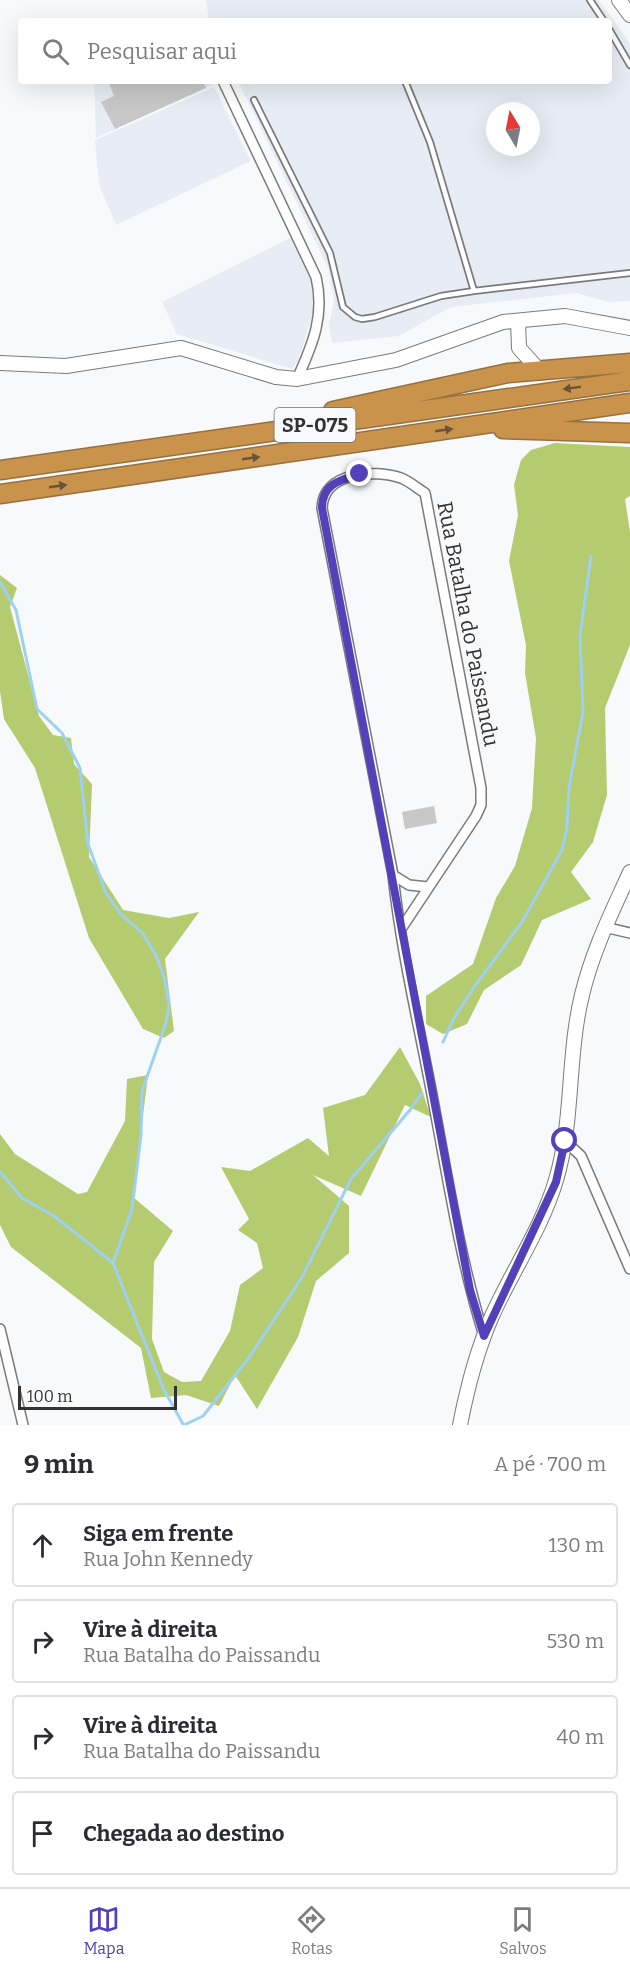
<!DOCTYPE html>
<html lang="pt">
<meta charset="utf-8">
<style>
body{margin:0;font-family:Bitter,serif;background:#f2f2f3;color:#2b2b33}
.compass{position:absolute;left:486px;top:102px;width:54px;height:54px;border-radius:50%;background:#fff;box-shadow:0 6px 24px #0002;rotate:350deg}
.scale{position:absolute;left:18px;bottom:15px;width:159px;box-sizing:border-box;padding-left:6px;border:3px solid #323232;border-top:0;font-size:16px;line-height:21px;white-space:nowrap;color:#323232;-webkit-text-stroke:4px #f8f9fa;paint-order:stroke}
.stop{position:absolute;width:18px;height:18px;margin:-14px;border:4px solid #5441b9;border-radius:50%;background:#fff}
.stop.end{background:#5441b9;border-color:#fff;box-shadow:0 2px 6px #0008}
.list{margin:0;padding:0;list-style:none}
h2{display:flex;justify-content:space-between;align-items:center;height:78px;margin:0;padding:0 24px;font-size:26px}
h2 small{font-size:20px;font-weight:400;color:#7c7c81}
.list li{display:grid;grid-template-columns:39px 1fr auto;gap:18px;align-items:center;box-sizing:border-box;height:84px;margin:0 12px 12px;padding:0 12px;border:2px solid #e1e1e2;border-radius:6px}
.list b{display:block;font-size:22px;white-space:nowrap}
.list p{margin:0;font-size:20px;white-space:nowrap;color:#7c7c81}
.list em{font-size:20px;font-style:normal;color:#7c7c81}
.icon{flex:none;width:33px;height:33px;fill:none;stroke:currentColor;stroke-width:2;stroke-linecap:round;stroke-linejoin:round}
.map{position:relative;flex:none;width:630px;height:1425px;overflow:hidden}
.search{position:absolute;background:#fff;box-shadow:0 6px 24px #0002;left:18px;right:18px;top:18px;height:66px;display:flex;align-items:center;gap:15px;box-sizing:border-box;padding:0 21px;border-radius:6px;color:#7c7c81;font-size:22px}
.sheet{height:462px;background:#fff}
nav{display:flex;justify-content:space-around;align-items:center;box-sizing:border-box;height:84px;border-top:2px solid #e1e1e2;background:#fff;font-size:16px;color:#7c7c81}
nav a{display:grid;justify-items:center;gap:3px}
nav .on{color:#5441b9}
.map>svg:first-child{display:block}
.built{fill:#e8edf5;fill-rule:evenodd}
.forest{fill:#b5cb6f}
.lines{fill:none;stroke-linecap:round;stroke-linejoin:round}
.stream{stroke:#9ed0f3;stroke-width:3}
.building{fill:#c9c8c9}
.lane-casing{stroke:#7a7b7c;stroke-width:8}
.street-casing{stroke:#7a7b7c;stroke-width:12}
.secondary-casing{stroke:#7a7b7c;stroke-width:16}
.highway-casing{stroke:#957142;stroke-width:21}
.lane{stroke:#fff;stroke-width:4.5}
.street{stroke:#fff;stroke-width:9}
.secondary{stroke:#fff;stroke-width:14}
.highway{stroke:#ca934b;stroke-width:18}
.oneway{fill:#67543b}
.route{stroke:#5441b9;stroke-width:8}
.labels{text-anchor:middle;dominant-baseline:central;stroke-width:4.5;stroke-linejoin:round;paint-order:stroke}
.shield{fill:#f8f9fa;stroke:#6d6e6e;stroke-width:1.5}
.shield-label{font-size:20px;font-weight:bold;fill:#323232}
.street-label{font-size:21px;fill:#323232;stroke:#f8f9fa}
</style>
<div class="map">
<svg width="630" height="1425" viewBox="0 0 630 1425">
<rect width="100%" height="100%" fill="#f8f9fa"/>
<path class="built" d="M206,0H599L630,43V301L608,302L577,293L451,307L399,336L332,343L329,325L334,301L328,268L238,81H609V21H209ZM495,111H531V147H495Z
M94,81H210L212,85L96,138Z
M214,87L251,161L116,225L99,185L95,140Z
M294,236L310,279L315,306L299,359L292,369L177,334L162,302Z"/>
<path class="forest" d="M555,443L630,447V496L625,499L630,532V645L605,708L607,795L593,842L571,872L591,899L542,920L521,965L484,990L467,1024L443,1034L426,1024V996L473,964L496,898L515,866L532,808L536,738L525,673L526,645L509,561L518,515L514,485L521,460L531,450Z
M0,575L17,588L10,607L39,716L53,735L71,738L74,764L92,784L89,857L123,910L169,918L199,912L165,959L174,1031L164,1038L143,1029L89,938L35,768L4,719L0,691Z
M400,1047L420,1084L431,1117L405,1105L361,1196L313,1175L349,1206V1253L316,1281L298,1337L257,1409L235,1375L219,1406L186,1395L151,1398L141,1348L11,1247L0,1225V1134L15,1154L78,1194L87,1192L125,1121L127,1079L148,1075L133,1197L173,1231L154,1262L152,1339L164,1372L182,1382L201,1381L230,1331L240,1285L263,1268L257,1243L238,1230L249,1219L221,1167L250,1171L308,1138L329,1156L323,1108L365,1095Z"/>
<g class="lines">
<path class="stream" d="M0,582L16,610L37,709L62,733L80,768L88,844L106,893L120,913L143,934L157,957L165,981L169,1005L166,1023L142,1091L141,1135L132,1209L113,1263
M443,1042L453,1020L474,987L522,922L562,850L567,827L569,787L583,712L580,636L591,556
M0,1172L22,1198L54,1216L113,1263L164,1390L183,1424
M184,1425L203,1416L248,1359L301,1279L351,1179L410,1110L422,1093"/>
</g>
<path class="building" d="M108,81H203L206,88L115,129L101,102L114,96Z
M434,806L437,823L405,829L402,812Z"/>
<g class="lines">
<defs>
<path id="lane" d="M590,0L604,21
M609,29L630,65
M405,81L430,142L474,291
M254,100L330,253L343,307L355,317L362,319L375,317L441,296L474,291L630,273"/>
<path id="street" d="M223,81L316,277C325,315 313,344 297,379
M393,875L409,885L428,887
M604,927L630,933
M401,929L476,816L481,805V788L425,493C417,488 409,481 401,478C374,469 323,472 322,508L393,875C401,951 419,1025 433,1100C448,1179 460,1259 484,1336
M565,1141L581,1156L630,1269
M0,1329L23,1425"/>
<path id="secondary" d="M619,0L630,15
M518,321L519,348L538,369
M0,363L66,366L181,348L276,377L297,379L396,360L503,322L565,316L630,328
M460,1425C467,1389 477,1350 492,1316C512,1271 542,1228 556,1180C574,1120 567,1056 582,995C592,952 612,912 630,872"/>
<path id="highway" d="M333,411L508,373L630,363
M503,429L630,433
M0,470L630,381
M0,494L630,403"/>
</defs>
<use href="#lane" class="lane-casing"/>
<use href="#street" class="street-casing"/>
<use href="#secondary" class="secondary-casing"/>
<use href="#highway" class="highway-casing"/>
<use href="#lane" class="lane"/>
<use href="#street" class="street"/>
<use href="#secondary" class="secondary"/>
<use href="#highway" class="highway"/>
</g>
<defs><path id="oneway-solid" d="M-6-.8H1V-3.2L6.5 0L1 3.2V.8H-6Z" transform="scale(1.5)"/></defs>
<g class="oneway">
<use href="#oneway-solid" transform="translate(572 388) rotate(173)"/>
<use href="#oneway-solid" transform="translate(444 430) rotate(-8)"/>
<use href="#oneway-solid" transform="translate(251 458) rotate(-8)"/>
<use href="#oneway-solid" transform="translate(58 486) rotate(-8)"/>
</g>
<g class="lines">
<path class="route" d="M360,474C340,480 322,484 322,508L470,1290L484,1336L556,1182L565,1141"/>
</g>
<g class="labels">
<rect class="shield" x="274.5" y="408" width="81" height="34" rx="4.5"/>
<g class="shield-label">
<text x="315" y="425">SP-075</text>
</g>
<g class="street-label">
<text transform="translate(468 624) rotate(79)">Rua Batalha do Paissandu</text>
</g>
</g>
</svg>
<svg class="compass" viewBox="-18 -18 36 36"><path d="M0-13l5 13h-10z" fill="#e53935"/><path d="M0 13l5-13h-10z" fill="#7c7c81"/></svg>
<div class="scale">100 m</div>
<div class="stop" style="left:565px;top:1141px"></div>
<div class="stop end" style="left:360px;top:474px"></div>
<div class="search"><svg class="icon" aria-label="search" viewBox="0 0 24 24"><circle cx="10" cy="10" r="6"/><path d="M15 15l6 6"/></svg>Pesquisar aqui</div>
</div>
<section class="sheet">
<h2>9 min<small>A pé · 700 m</small></h2>
<ul class="list">
<li><svg class="icon" aria-label="ahead" viewBox="0 0 24 24"><path d="M12 20V5M6 11l6-6 6 6"/></svg><div><b>Siga em frente</b><p>Rua John Kennedy</p></div><em>130 m</em></li>
<li><svg class="icon" aria-label="right" viewBox="0 0 24 24"><path d="M7 20v-9h11M14 6l5 5-5 5"/></svg><div><b>Vire à direita</b><p>Rua Batalha do Paissandu</p></div><em>530 m</em></li>
<li><svg class="icon" aria-label="right" viewBox="0 0 24 24"><path d="M7 20v-9h11M14 6l5 5-5 5"/></svg><div><b>Vire à direita</b><p>Rua Batalha do Paissandu</p></div><em>40 m</em></li>
<li><svg class="icon" aria-label="arrive" viewBox="0 0 24 24"><path d="M6 21V4h12l-3 4 3 4H6"/></svg><div><b>Chegada ao destino</b></div></li>
</ul>
</section>
<nav>
<a class="on"><svg class="icon" aria-label="map" viewBox="0 0 24 24"><path d="M3 6l6-2 6 2 6-2v14l-6 2-6-2-6 2zM9 4v14M15 6v14"/></svg>Mapa</a>
<a><svg class="icon" aria-label="directions" viewBox="0 0 24 24"><path d="M12 3l9 9-9 9-9-9zM9 14v-3h6M13 9l2 2-2 2"/></svg>Rotas</a>
<a><svg class="icon" aria-label="saved" viewBox="0 0 24 24"><path d="M7 4h10v16l-5-4-5 4z"/></svg>Salvos</a>
</nav>
